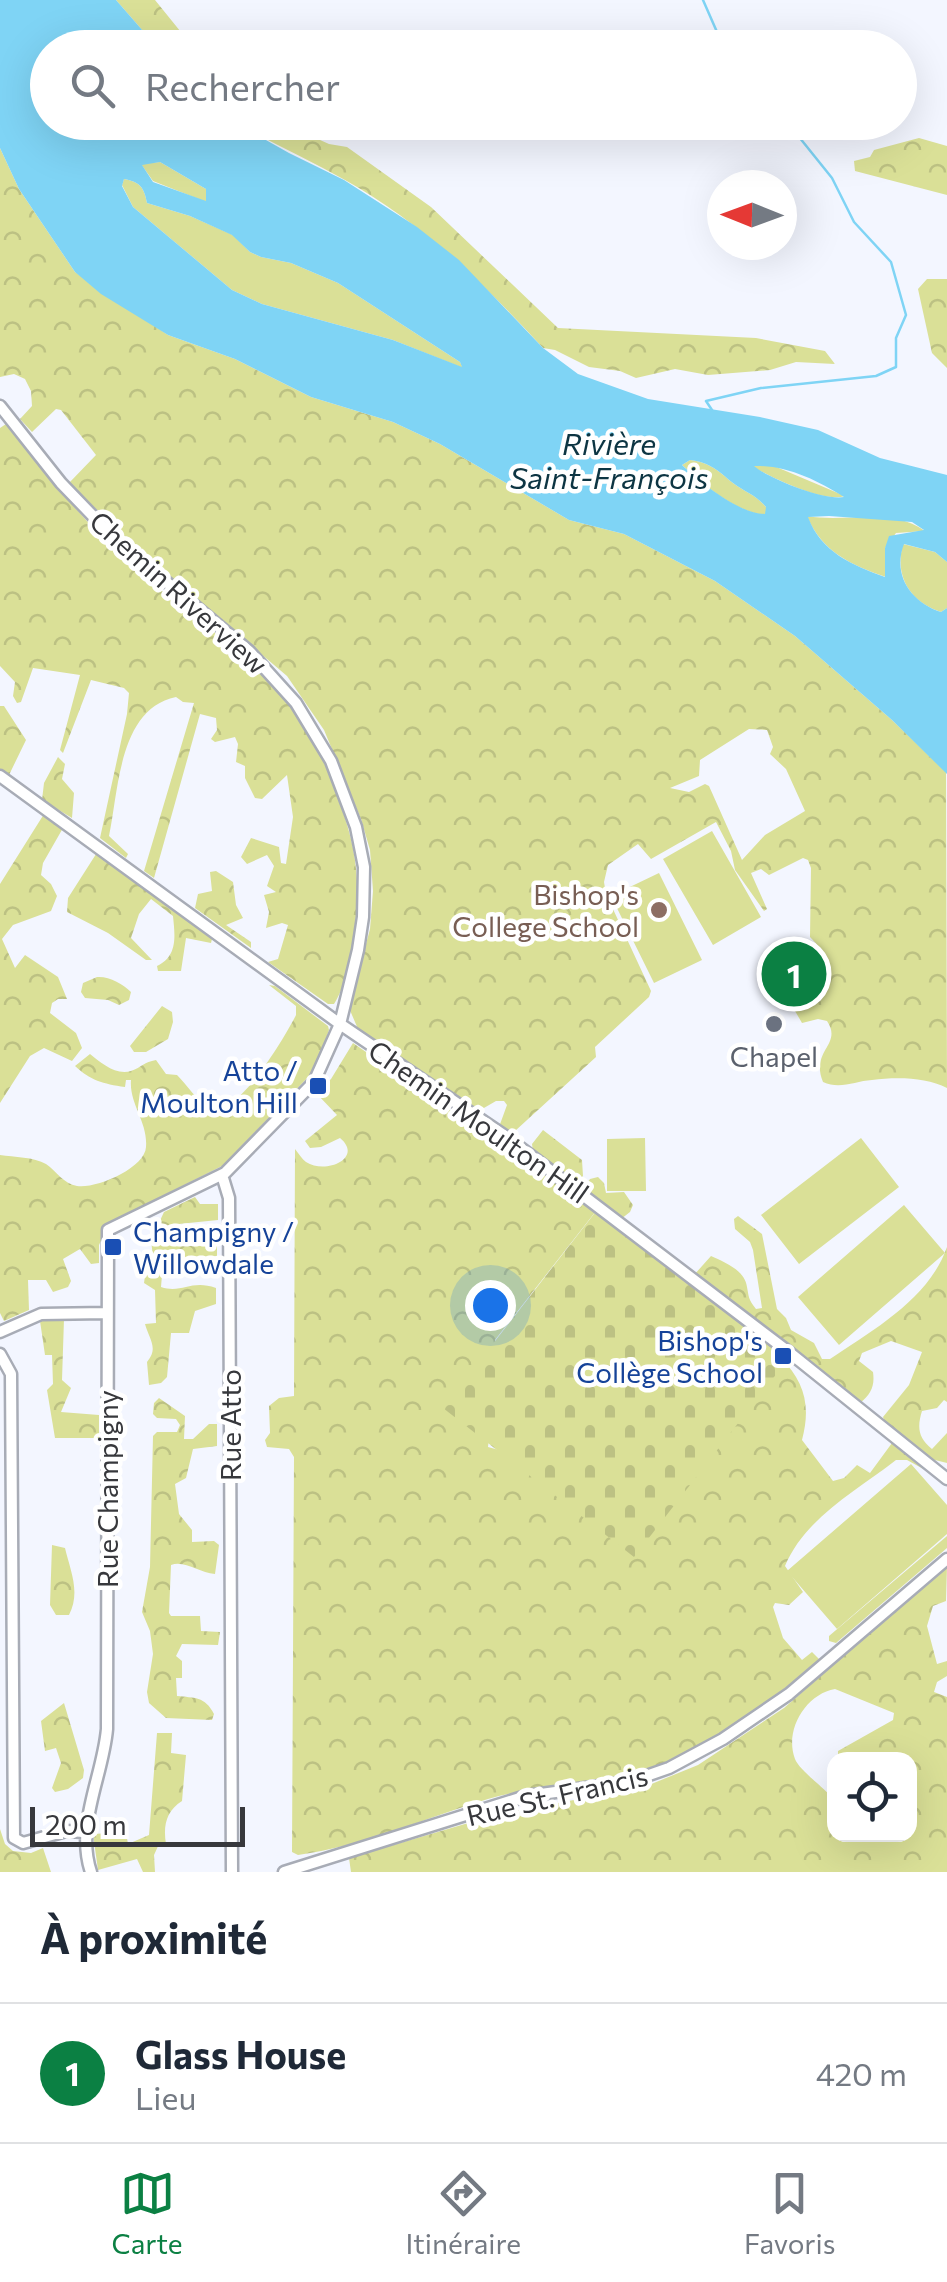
<!DOCTYPE html>
<html lang="fr">
<meta charset="utf-8">
<style>
body{margin:0;font-family:Commissioner,sans-serif;background:#f6f6f7;color:#1f2937}
.controls{position:absolute;right:30px;bottom:30px;display:grid;overflow:hidden;border-radius:20px;box-shadow:0 10px 40px #0002}
.controls button{width:90px;height:90px;display:grid;place-items:center;padding:0;border:0;border-bottom:2px solid #e0e1e3;background:#fff;color:#1f2937;font:50px sans-serif}
.compass{position:absolute;left:707px;top:170px;width:90px;height:90px;border-radius:50%;background:#fff;box-shadow:0 10px 40px #0002;rotate:271deg}
.scale{position:absolute;left:30px;bottom:25px;width:215px;box-sizing:border-box;padding-left:10px;border:5px solid #37383c;border-top:0;font-size:28px;line-height:35px;white-space:nowrap;color:#37383c;-webkit-text-stroke:8px #fff;paint-order:stroke}
.you{position:absolute;left:490px;top:1305px;width:35px;height:35px;margin:-25px;border:8px solid #fff;border-radius:50%;background:#1a73e8;box-shadow:0 0 0 15px #1a73e833}
.badge{display:grid;place-items:center;width:65px;height:65px;border-radius:50%;background:#0b8043;color:#fff;font-size:32px;font-weight:700}
.pin{position:absolute;translate:-50% -50%;border:5px solid #fff;box-shadow:0 2px 10px #0006}
.list{margin:0;padding:0;list-style:none}
h2{display:flex;justify-content:space-between;align-items:center;height:130px;margin:0;padding:0 40px;font-size:42px}
h2 small{font-size:32px;font-weight:400;color:#747a83}
.list li{display:grid;grid-template-columns:65px 1fr auto;gap:30px;align-items:center;box-sizing:border-box;height:140px;padding:0 40px;border-top:2px solid #e0e1e3}
.list b{display:block;font-size:38px;white-space:nowrap}
.list p{margin:0;font-size:32px;white-space:nowrap;color:#747a83}
.list em{font-size:32px;font-style:normal;color:#747a83}
.icon{flex:none;width:55px;height:55px;fill:none;stroke:currentColor;stroke-width:2;stroke-linecap:round;stroke-linejoin:round}
.map{position:relative;flex:none;width:947px;height:1872px;overflow:hidden}
.search{position:absolute;background:#fff;box-shadow:0 10px 40px #0002;left:30px;right:30px;top:30px;height:110px;display:flex;align-items:center;gap:25px;box-sizing:border-box;padding:0 35px;border-radius:55px;color:#747a83;font-size:38px}
.sheet{height:270px;background:#fff}
nav{display:flex;justify-content:space-around;align-items:center;box-sizing:border-box;height:140px;border-top:2px solid #e0e1e3;background:#fff;font-size:28px;color:#747a83}
nav a{display:grid;justify-items:center;gap:5px}
nav .on{color:#0b8043}
.map>svg:first-child{display:block}
.green{fill:#dae097}
.forest{fill:url(#forest-crowns);fill-rule:evenodd}
.cemetery{fill:url(#cemetery-stones)}
.water{fill:#7fd4f5;fill-rule:evenodd}
.lines{fill:none;stroke-linecap:round;stroke-linejoin:round}
.stream{stroke:#7fd4f5;stroke-width:2.5}
.minor-casing{stroke:#a8acb6;stroke-width:15}
.minor{stroke:#fff;stroke-width:10}
.education-dot{fill:#8d6e63;stroke:#fff;stroke-width:4}
.worship-dot{fill:#6b7280;stroke:#fff;stroke-width:4}
.transit-dot{fill:#1a4fb4;stroke:#fff;stroke-width:4}
.labels{text-anchor:middle;dominant-baseline:central;stroke-width:9;stroke-linejoin:round;paint-order:stroke}
.street-label{font-size:28px;fill:#37383c;stroke:#fff}
.education-label{font-size:28px;fill:#785e54;stroke:#fff;text-anchor:end}
.worship-label{font-size:28px;fill:#5b616d;stroke:#fff}
.transit-label{font-size:28px;fill:#164399;stroke:#fff;text-anchor:end}
.water-label{font-size:30px;font-style:italic;fill:#0d3543;stroke:#fff}
</style>
<div class="map">
<svg width="947" height="1872" viewBox="0 0 947 1872">
<defs>
<pattern id="forest-crowns" width="20" height="18" patternUnits="userSpaceOnUse" patternTransform="scale(2.5)"><rect width="20" height="18" fill="#dae097"/><path d="M2 6a3 3 0 1 1 6 0M12 15a3 3 0 1 1 6 0" fill="none" stroke="#bcc183"/></pattern>
<pattern id="cemetery-stones" width="16" height="16" patternUnits="userSpaceOnUse" patternTransform="scale(2.5)"><rect width="16" height="16" fill="#dae097"/><path d="M2 7V4a2 2 0 0 1 4 0v3zM10 15v-3a2 2 0 0 1 4 0v3z" fill="#bcc183"/></pattern>
</defs>
<rect width="100%" height="100%" fill="#f3f6ff"/>
<path class="green" d="M160,162L206,189V202L153,181L141,164Z
M124,179C140,182 144,187 147,203L190,216L233,235L250,252L261,257L291,263L338,283L460,362L463,368L393,340L262,304L232,290L133,207L122,185Z
M690,460C711,463 717,470 733,483C745,492 756,495 766,507V515C736,513 703,484 682,465Z
M751,466H774L845,496C822,503 773,478 751,466Z
M807,516C845,523 891,507 925,531L896,533L885,548L886,577C851,565 822,552 807,516Z
M903,544L935,552L947,562V608L941,612C910,602 894,576 903,544Z
M712,831L761,917L713,945L663,859Z
M659,873L702,960L654,983L611,896Z
M645,1138L646,1191H607V1139Z
M861,1138L899,1187L799,1264L761,1215Z
M904,1205L945,1253L839,1345L798,1297Z
M911,1464L947,1505V1534L837,1629L787,1571Z"/>
<path class="forest" d="M116,0H155L193,47H157Z
M236,123H282L329,144L347,147L431,207L558,328L756,338L825,351L835,364L796,362L770,370L708,375L675,369L636,378L620,371L589,367L555,350L543,348C483,283 422,223 345,180C309,160 272,143 236,123Z
M919,138L947,146V195L855,171L854,161L870,157L874,150Z
M0,148L19,189L75,272L168,335L235,359L311,397L393,422L440,444L569,520L624,534L715,581L795,636L892,720L946,772L947,1088C926,1077 896,1077 872,1080C855,1081 840,1090 823,1082C810,1050 843,1045 827,1021L818,1019L802,1023L791,1004C796,986 807,972 824,968C827,956 818,945 810,937L811,868L808,860L803,858L769,875L761,869L751,873L767,909L764,911L735,870L731,851L716,822L651,859L638,844L608,865L604,882L606,894L651,991L649,997L595,1047L596,1057L515,1131L508,1133L499,1127L507,1105L504,1101H496L477,1112L358,1029L349,1008L370,929L373,891L370,850L361,819L324,730L287,676L139,550L69,483L96,455L61,410L56,409L32,432L20,419L32,406L31,391L25,379L14,374L0,377ZM749,729L767,730L773,747L770,754L786,769L805,811L765,835L742,860L709,786L705,784L689,792L670,788L699,776L700,760Z
M927,279H947V368L932,353L918,289Z
M6,424C41,468 76,512 116,551C176,609 254,651 302,721C319,747 330,775 340,804C355,843 361,882 355,924C352,949 348,983 334,1004H328L268,962L278,959L288,925L282,923L266,928L269,912L264,895L276,892L267,886L274,866L267,855L247,864L241,857L251,838L279,847L281,863L286,864L293,817L287,775L262,799L255,798L245,778V766L236,762L238,744L235,737L215,742L211,739L217,730L216,718L200,714L154,878L144,871L194,703L183,702L176,697C119,709 119,788 109,836L128,854L126,858L100,838L127,714L129,693L124,688L91,680L63,753L60,750L80,675L33,668L21,702L17,703L13,696L15,682L0,666V428Z
M0,706H4L26,740L9,775L0,771Z
M58,757L65,764L62,779L74,793L72,818L42,800L44,783Z
M44,814L63,828L43,863L41,875L51,884L57,896L51,911L13,925L2,939L15,968L25,955L58,977L67,999H58L52,1003L50,1013L76,1033L82,1048L72,1061L44,1048L30,1056L0,1103V884Z
M98,851L212,939L211,943L186,938L181,971H158L157,966C178,956 175,936 173,916L151,899L139,914L131,938L152,960H146L108,933L67,912L68,898Z
M216,871L233,882L236,905L243,918L226,925L251,942V948L195,908L198,894L212,891L210,872Z
M97,977C109,976 123,984 131,992L129,1000L119,1005L108,1000L85,998L81,992L83,983Z
M269,985L275,986L328,1026L329,1030L315,1070L222,1166L109,1223L99,1245V1263L91,1264L80,1249L63,1259L71,1281L68,1287L53,1292L46,1280H28L29,1310L4,1321L0,1313V1155C14,1157 34,1157 46,1164C56,1171 64,1184 77,1186C96,1189 145,1168 146,1147C148,1122 129,1104 131,1080H126L125,1087C103,1084 90,1080 75,1066L90,1054C100,1062 116,1076 131,1071C142,1067 144,1062 156,1060L166,1074L177,1075C186,1084 198,1102 210,1108C236,1121 286,1035 296,1015V1006Z
M162,1006L172,1012L173,1022L168,1039L146,1052H134L130,1046Z
M353,1043L596,1211L495,1340L498,1362L488,1447L547,1463L780,1357C805,1382 811,1406 802,1440L833,1481L844,1478L857,1465L870,1473L892,1443L936,1476L907,1460H896C856,1491 805,1518 785,1566L803,1592L789,1605L775,1603L773,1607L783,1638L802,1660L812,1652L820,1660C777,1696 706,1750 653,1767C600,1784 542,1783 488,1799C425,1818 364,1846 298,1855L292,1852L294,1457L289,1449L267,1447L265,1440L270,1433L269,1406L279,1398L294,1396L295,1149C299,1154 302,1159 306,1162C326,1175 364,1158 340,1138L321,1147L310,1148L305,1141L337,1115L316,1093L331,1079Z
M543,1130L582,1160L583,1176L575,1183L533,1151L532,1144Z
M598,1177L604,1183L606,1193L624,1192L633,1205L630,1212L621,1219L583,1189L590,1179Z
M195,1197L200,1204H218V1220L169,1225L170,1243L174,1246H217V1256L190,1257L162,1275L161,1287C182,1294 191,1279 216,1288V1304L195,1311L189,1333H171L167,1377L161,1383L149,1385L147,1362C159,1348 149,1339 145,1324L156,1323L155,1290L144,1283L145,1276L155,1269L157,1257H153L151,1240L164,1212Z
M738,1216L762,1234L777,1309L786,1318L791,1330L814,1343L822,1359H830C873,1330 929,1299 947,1247V1402L944,1400L937,1408L922,1411C917,1427 918,1438 932,1449L947,1433V1463L931,1459L885,1422L883,1417L909,1385L922,1352L891,1341L862,1353L859,1361L873,1372C875,1386 871,1394 860,1403L694,1275L711,1256C724,1262 745,1270 747,1287C749,1297 748,1299 756,1309L762,1308L753,1250L750,1242L735,1229L734,1219Z
M47,1319H64L62,1380L71,1388L61,1412L99,1415V1438H55L47,1390L53,1384L52,1355H45L40,1321Z
M159,1398L185,1416L184,1439H193L209,1424H217V1446L193,1449L186,1478L175,1484L179,1514L192,1530V1542L214,1541L219,1545L215,1574C199,1573 185,1560 171,1565L169,1613L171,1616H200L201,1631L220,1632L218,1645L182,1644L176,1656L182,1661V1678H176L177,1696C194,1698 205,1696 214,1714L212,1720L166,1718L149,1703L147,1692L153,1654L150,1631L142,1612L150,1567L153,1436L157,1432H177L180,1425L176,1419L157,1418L153,1414L154,1403Z
M947,1536V1548L836,1643L829,1641V1636Z
M52,1545L65,1548C70,1570 81,1592 69,1615H56L50,1605Z
M947,1566L946,1601L933,1606L927,1626L937,1664L947,1661V1676L937,1682L934,1692L947,1697V1872H351L349,1858L499,1814L644,1787L698,1765L784,1708ZM835,1689L894,1713L893,1720L838,1751V1759L910,1760V1834H834V1800C825,1788 799,1770 795,1759C784,1730 806,1694 835,1689Z
M64,1703L84,1770L83,1778L68,1789L55,1792L52,1788L61,1763L56,1748L45,1751L41,1721Z
M157,1733H172L171,1753L186,1755L182,1801C166,1811 163,1826 166,1844H159L154,1855L155,1872H143L137,1859L98,1870L93,1834L126,1832L128,1844L149,1835Z
M0,1829L5,1844L13,1851L31,1853L43,1848L51,1872H0Z"/>
<path class="cemetery" d="M597,1210L788,1359L634,1557L443,1408Z"/>
<path class="water" d="M0,0H116L157,47L48,48V122L236,123L289,153L344,180L417,227L459,260L543,348L578,374L648,399L760,417L818,430L880,458L947,475V562L935,552L904,544C892,575 911,602 941,612L947,608V774L892,720L795,636L715,581L624,534L569,520L440,444L393,422L311,397L235,359L168,335L101,294L75,272L19,189L0,148ZM160,162L206,189V201L153,182L142,165ZM124,179C140,182 144,187 147,203L190,216L232,235L250,252L261,257L291,263L338,283L460,362L462,367L393,340L262,304L232,290L133,207L122,186ZM690,460C711,463 717,470 733,483C745,492 756,495 766,507L765,514C740,514 701,483 682,465ZM754,466C786,465 817,480 844,497C824,501 768,478 754,466ZM829,516L912,522L924,530L889,536L885,548V577C852,565 821,552 808,517Z"/>
<g class="lines">
<path class="stream" d="M703,0L717,32L729,48
M712,410L706,401L761,388L876,376L896,367V338L906,315L891,262L854,222L832,178L787,122"/>
<defs>
<path id="minor" d="M0,406L61,483L116,540L249,651L296,703L331,761L356,827L364,867L363,917L358,950L340,1024L314,1082L225,1173L108,1230L107,1729C103,1776 75,1825 91,1872
M0,776L340,1024L505,1136L790,1353L947,1479
M222,1175L229,1198L232,1872
M0,1332L41,1314L106,1313
M0,1354L11,1374L14,1838L23,1843L66,1831L85,1832
M284,1872L526,1796L629,1782L669,1768L723,1739L789,1694L947,1559"/>
</defs>
<use href="#minor" class="minor-casing"/>
<use href="#minor" class="minor"/>
</g>
<circle class="education-dot" cx="659" cy="910" r="10"/>
<circle class="worship-dot" cx="774" cy="1024" r="10"/>
<g class="transit-dot">
<rect x="308" y="1076" width="20" height="20" rx="5"/>
<rect x="103" y="1237" width="20" height="20" rx="5"/>
<rect x="773" y="1346" width="20" height="20" rx="5"/>
</g>
<g class="labels">
<g class="street-label">
<text transform="translate(179 592) rotate(42)">Chemin Riverview</text>
<text transform="translate(479 1121) rotate(35)">Chemin Moulton Hill</text>
<text transform="translate(230 1425) rotate(-90)">Rue Atto</text>
<text transform="translate(107 1489) rotate(-90)">Rue Champigny</text>
<text transform="translate(557 1795) rotate(-13)">Rue St. Francis</text>
</g>
<g class="education-label">
<text x="639" y="894">Bishop's<tspan x="639" dy="32">College School</tspan></text>
</g>
<g class="worship-label">
<text x="774" y="1056">Chapel</text>
</g>
<g class="transit-label">
<text x="298" y="1070">Atto /<tspan x="298" dy="32">Moulton Hill</tspan></text>
<text x="133" y="1231" text-anchor="start">Champigny /<tspan x="133" dy="32">Willowdale</tspan></text>
<text x="763" y="1340">Bishop's<tspan x="763" dy="32">Collège School</tspan></text>
</g>
<g class="water-label">
<text x="609" y="442">Rivière<tspan x="609" dy="34">Saint-François</tspan></text>
</g>
</g>
</svg>
<div class="controls">
<button><svg class="icon" aria-label="locate" viewBox="0 0 24 24"><circle cx="12" cy="12" r="6"/><path d="M12 2v4M12 18v4M2 12h4M18 12h4"/></svg></button>
</div>
<svg class="compass" viewBox="-18 -18 36 36"><path d="M0-13l5 13h-10z" fill="#e53935"/><path d="M0 13l5-13h-10z" fill="#747a83"/></svg>
<div class="scale">200 m</div>
<div class="you"></div>
<div class="pin badge" style="left:794px;top:974px">1</div>
<div class="search"><svg class="icon" aria-label="search" viewBox="0 0 24 24"><circle cx="10" cy="10" r="6"/><path d="M15 15l6 6"/></svg>Rechercher</div>
</div>
<section class="sheet">
<h2>À proximité<small></small></h2>
<ul class="list">
<li><span class="badge">1</span><div><b>Glass House</b><p>Lieu</p></div><em>420 m</em></li>
</ul>
</section>
<nav>
<a class="on"><svg class="icon" aria-label="map" viewBox="0 0 24 24"><path d="M3 6l6-2 6 2 6-2v14l-6 2-6-2-6 2zM9 4v14M15 6v14"/></svg>Carte</a>
<a><svg class="icon" aria-label="directions" viewBox="0 0 24 24"><path d="M12 3l9 9-9 9-9-9zM9 14v-3h6M13 9l2 2-2 2"/></svg>Itinéraire</a>
<a><svg class="icon" aria-label="saved" viewBox="0 0 24 24"><path d="M7 4h10v16l-5-4-5 4z"/></svg>Favoris</a>
</nav>
